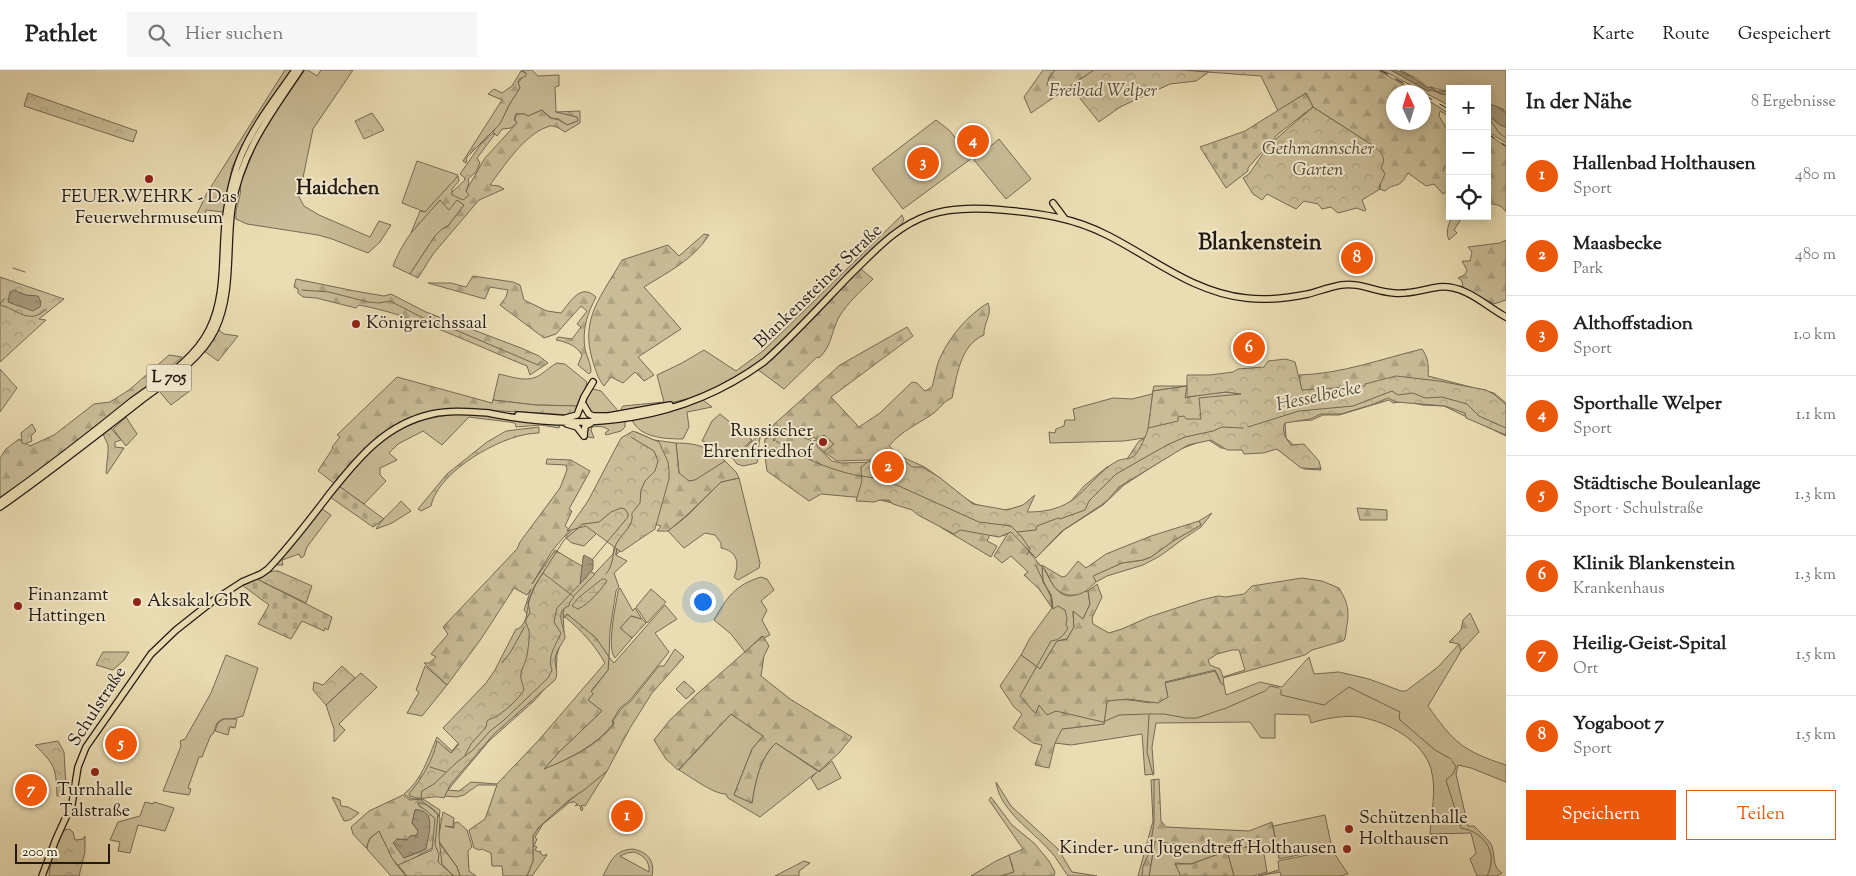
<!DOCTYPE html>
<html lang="de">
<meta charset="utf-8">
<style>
body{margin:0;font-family:"Sorts Mill Goudy",serif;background:#f6f6f6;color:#222}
.controls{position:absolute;right:15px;top:15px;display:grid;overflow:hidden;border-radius:0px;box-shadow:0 2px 12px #0003}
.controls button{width:45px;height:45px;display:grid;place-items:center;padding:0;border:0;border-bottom:1px solid #e0e0e0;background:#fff;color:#222;font:25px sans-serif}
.compass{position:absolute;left:1386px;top:15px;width:45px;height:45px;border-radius:50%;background:#fff;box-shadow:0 2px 12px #0003;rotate:356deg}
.scale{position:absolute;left:15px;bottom:12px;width:95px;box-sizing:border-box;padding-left:5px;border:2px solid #221911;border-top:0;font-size:14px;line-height:18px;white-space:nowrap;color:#221911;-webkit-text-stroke:4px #f2e9ce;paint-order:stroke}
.you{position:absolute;left:702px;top:531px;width:18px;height:18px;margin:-12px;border:4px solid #fff;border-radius:50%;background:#1a73e8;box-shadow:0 0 0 8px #1a73e833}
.badge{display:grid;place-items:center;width:32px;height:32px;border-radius:50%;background:#ea580c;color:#fff;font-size:16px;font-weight:700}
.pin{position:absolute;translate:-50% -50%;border:2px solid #fff;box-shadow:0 1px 5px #0006}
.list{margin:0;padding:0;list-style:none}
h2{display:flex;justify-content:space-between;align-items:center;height:65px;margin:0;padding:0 20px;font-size:21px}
h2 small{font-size:16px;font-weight:400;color:#767676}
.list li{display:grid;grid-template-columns:32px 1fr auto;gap:15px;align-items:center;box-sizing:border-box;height:80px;padding:0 20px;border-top:1px solid #e0e0e0}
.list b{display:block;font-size:19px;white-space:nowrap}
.list p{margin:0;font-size:16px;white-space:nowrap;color:#767676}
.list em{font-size:16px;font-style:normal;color:#767676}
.actions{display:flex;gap:10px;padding:15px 20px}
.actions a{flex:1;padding:11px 0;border:1px solid #ea580c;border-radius:0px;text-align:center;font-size:18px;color:#ea580c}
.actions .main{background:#ea580c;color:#fff}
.icon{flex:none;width:28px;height:28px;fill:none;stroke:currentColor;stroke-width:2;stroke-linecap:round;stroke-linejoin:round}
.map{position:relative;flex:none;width:1506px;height:806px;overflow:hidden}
header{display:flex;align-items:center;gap:30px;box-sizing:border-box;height:70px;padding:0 25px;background:#fff;border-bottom:1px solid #e0e0e0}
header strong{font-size:24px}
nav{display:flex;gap:28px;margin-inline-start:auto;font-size:18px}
.search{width:350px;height:45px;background:#f6f6f6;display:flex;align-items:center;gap:12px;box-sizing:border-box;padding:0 18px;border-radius:0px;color:#767676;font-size:19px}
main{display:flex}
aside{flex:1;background:#fff}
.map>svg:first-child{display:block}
.green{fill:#c9bc97;stroke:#766a54;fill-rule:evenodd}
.forest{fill:url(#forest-firs);stroke:#766a54;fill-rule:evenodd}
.wetland{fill:url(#wetland-marsh);stroke:#766a54}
.cemetery{fill:url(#cemetery-stones);stroke:#766a54}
.park{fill:url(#park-crowns);stroke:#766a54}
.water{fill:url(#water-ripples);stroke:#726651}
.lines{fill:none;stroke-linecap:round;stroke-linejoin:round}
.stream{stroke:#726651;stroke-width:1}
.major-casing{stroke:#221911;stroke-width:8}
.major{stroke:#ebddb3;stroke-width:5.5}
.rail{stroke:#221911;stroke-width:1;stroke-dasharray:9 9;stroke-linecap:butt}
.poi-dot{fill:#8f2418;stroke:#f2e9ce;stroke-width:2}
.labels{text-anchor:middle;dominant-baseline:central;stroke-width:4;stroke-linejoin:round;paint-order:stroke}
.shield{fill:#f2e9ce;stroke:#60574a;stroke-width:1}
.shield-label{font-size:16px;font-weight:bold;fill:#221911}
.park-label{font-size:18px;font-style:italic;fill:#544a39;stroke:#f2e9ce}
.poi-label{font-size:18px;fill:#221911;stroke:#f2e9ce;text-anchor:start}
.street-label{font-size:18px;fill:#221911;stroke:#f2e9ce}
.water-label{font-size:19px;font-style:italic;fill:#574d3c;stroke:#f2e9ce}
.quarter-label{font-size:20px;font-weight:bold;fill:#221911;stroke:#f2e9ce}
.district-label{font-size:22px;font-weight:bold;fill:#221911;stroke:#f2e9ce}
</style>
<header>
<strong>Pathlet</strong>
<div class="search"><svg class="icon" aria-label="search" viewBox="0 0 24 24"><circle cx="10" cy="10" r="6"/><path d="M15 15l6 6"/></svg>Hier suchen</div>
<nav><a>Karte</a><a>Route</a><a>Gespeichert</a></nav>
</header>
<main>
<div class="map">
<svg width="1506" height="806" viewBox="0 0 1506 806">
<defs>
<pattern id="forest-firs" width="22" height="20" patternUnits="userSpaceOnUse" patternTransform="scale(1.25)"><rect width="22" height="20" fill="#c9bc97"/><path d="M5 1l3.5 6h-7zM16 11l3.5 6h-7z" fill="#aca181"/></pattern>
<pattern id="wetland-marsh" width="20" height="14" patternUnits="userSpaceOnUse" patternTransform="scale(1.25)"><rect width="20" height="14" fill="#c9bc97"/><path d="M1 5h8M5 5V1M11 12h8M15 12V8" fill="none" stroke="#aca181"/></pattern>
<pattern id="cemetery-stones" width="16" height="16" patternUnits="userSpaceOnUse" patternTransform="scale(1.25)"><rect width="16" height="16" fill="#c9bc97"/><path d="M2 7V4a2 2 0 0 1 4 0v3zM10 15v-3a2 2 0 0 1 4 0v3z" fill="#aca181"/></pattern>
<pattern id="park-crowns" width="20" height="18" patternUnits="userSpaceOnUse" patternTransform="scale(1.25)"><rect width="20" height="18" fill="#c9bc97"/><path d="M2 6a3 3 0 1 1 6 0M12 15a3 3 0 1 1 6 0" fill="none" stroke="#aca181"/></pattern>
<pattern id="water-ripples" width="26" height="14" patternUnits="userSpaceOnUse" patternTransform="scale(1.25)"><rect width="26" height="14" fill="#a79a7c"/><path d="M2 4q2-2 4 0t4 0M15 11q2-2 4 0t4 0" fill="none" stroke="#887d64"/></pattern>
</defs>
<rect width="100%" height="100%" fill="#ebddb3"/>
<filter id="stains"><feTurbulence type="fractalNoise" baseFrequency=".004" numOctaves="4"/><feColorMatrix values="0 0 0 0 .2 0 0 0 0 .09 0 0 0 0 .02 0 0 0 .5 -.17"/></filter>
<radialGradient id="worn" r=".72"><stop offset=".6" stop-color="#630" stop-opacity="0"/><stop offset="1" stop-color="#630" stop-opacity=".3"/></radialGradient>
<path class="green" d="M285,0H292L242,75L232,98L223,142L206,140L205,148H195L207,123Z
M305,0H308L317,6L321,0H353L313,59L299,127L304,136L319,145L370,167L379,151L391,155L380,172L368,183L332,169L318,165L247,154L236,149C234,137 243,126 240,114L262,61Z
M521,0H532L538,6L559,5V16L555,17L556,42C564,44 570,44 577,47L578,51L567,55L559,49L551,48L542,40L528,46L524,44H516L514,50L517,53L511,58L502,59L497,66L493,62C504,49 509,32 520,18L518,13L526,3Z
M1382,0H1391L1428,21L1432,20L1441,24L1448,25L1450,36Z
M1400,0H1506V43L1503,39L1487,33V19H1450V23C1445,20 1437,19 1430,17L1428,18L1416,8Z
M1487,48L1492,49L1502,56L1506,57V73L1487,61Z
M936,50L949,60L972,88L903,139L872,99Z
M999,69L1031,109L1006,129L974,90Z
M417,91L458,105L454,111L425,142L402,133Z
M440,130H457L464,135L448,156L442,159L435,166L410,204L393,196C405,166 419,153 440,130Z
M902,145L904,150L901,155L872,180L779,274L761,290L734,310L702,325L663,335L623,341L621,339L623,336L664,332L657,305L682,293L704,280L736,301L763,281Z
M1452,146H1463L1454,160L1457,163L1449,170C1445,162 1449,154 1452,146Z
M557,293L565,294L587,312L580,336L536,335L493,330L499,304C513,307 527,313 540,305C546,301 551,296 557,293Z
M180,305L191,320L171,335L159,321Z
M1154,316H1187L1153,321L1148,364L1144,368L1124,371L1050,373L1049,362L1055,363L1056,359L1064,356L1065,350H1075L1073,339L1113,328L1132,329L1152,324Z
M593,319L601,321L619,342L600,344L590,343C585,333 583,327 593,319Z
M703,330L712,337L687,342L689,357L683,369C666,369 640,368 632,350L649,346Z
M458,344L489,345L560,355L559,358L541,355L516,357L515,353L509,352L469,347L442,375L423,361L398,374L389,383L397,390L380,398V405L386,411L364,434L339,416C375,373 400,349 458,344Z
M720,344L752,370L732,388L716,376L702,371L712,351Z
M126,347L137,364L126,376L113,359Z
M625,350V357L621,361L606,365L605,363L609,360C603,356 599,356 592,357L591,360L594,368L588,367L586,364L587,356L590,354Z
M762,362C757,373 760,384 757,393L743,396L737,394L733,389Z
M824,365L834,374L824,382L813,371L823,368Z
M676,373C695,373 711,377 725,391L696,410L689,411L684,409L679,403Z
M739,408L760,493L759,498L738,510L734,507C740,493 737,481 721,478V473L715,465L705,463L684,478L668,461L687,446L721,412Z
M401,431L411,441L392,453L376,459C382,448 393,441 401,431Z
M321,438L331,445L307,477L304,486L301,488L299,484L282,490L283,495H277V493Z
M1212,443L1201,457L1183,469L1160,486L1143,495L1107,506L1096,512L1092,506L1122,493L1143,490L1151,487L1173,471L1201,454L1199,451Z
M585,447L617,473L616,485L627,491L614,503L619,517L616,521L610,560L609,587L596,568L567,544L564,548L563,542L565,535L613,484L615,473L598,462L584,476L572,473L566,468V466Z
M1042,496C1049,505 1054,525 1069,526C1075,526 1082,521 1088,521L1090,534L1083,549L1073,542L1074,557L1067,569L1057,571L1040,599L1021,585L1030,568L1052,538L1051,525L1043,512Z
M761,507L767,509L774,520L761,531L767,540L762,550L770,565L764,568L762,566L745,582L731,564L714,550C727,527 735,515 761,507Z
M620,518L633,541L635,538L642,549L631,546L621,558L632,568L615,588C606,578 616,535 618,521Z
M651,519L666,532L647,553L636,537Z
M665,535L677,549L655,563L669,582L630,630L620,638L612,651L613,654C596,676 568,689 543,700L559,682L602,641L588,630L592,624L591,622L608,600L609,587L614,593Z
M1459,574L1461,581L1428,636C1454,673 1463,681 1506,695V712L1471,698L1458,695L1456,704L1468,756H1474C1479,762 1487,768 1491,774C1496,785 1491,796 1502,803L1497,806H1477L1470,789L1476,783L1471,763L1430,764C1431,743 1437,720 1431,699C1423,671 1388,652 1360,647C1344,645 1327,648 1311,653L1309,645L1275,644V668H1261L1250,652L1156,653L1152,677L1154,704L1145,705L1142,664L1071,675L1055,673L1061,659L1104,654L1107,631C1114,630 1121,629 1128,630C1145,631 1152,637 1168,627L1165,613L1215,601L1221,613L1224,615L1226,625L1260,612L1282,617L1309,587L1314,604L1339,602L1369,609L1401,621H1406L1438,597Z
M226,585L258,598L243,646L232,649H222L217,653L213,664L211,665L202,687H199L188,718L191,719L189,725L163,721L181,676L180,671L185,669L211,623Z
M425,596L447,615L422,646L407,643L419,622L416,620Z
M361,603L377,617L339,654L345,660L334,672V659L326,635Z
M731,644L763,666L752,679L734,725L752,733C755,712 760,688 776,673L819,702L832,691L841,708L818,720L811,708L817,702L760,747L728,728L726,724C713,724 691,707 679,700Z
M607,701L585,736L582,735L581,736L583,738L582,741L580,739L581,737L578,735L575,736L577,734L573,731L572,733L570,732L543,754L535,767L537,769L534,776L537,777L535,780L539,782L541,781L540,783L544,786L546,784L547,785L532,806H527L533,791V765L545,750Z
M996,712L1011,736L1058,779L1072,802L1097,806H1068C1062,798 1057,788 1050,781C1032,760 1000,741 996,712Z
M332,727L340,730L341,736L348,737L359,743L350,750L344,751Z
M145,732L153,734L154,732L174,738L165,761L138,755L130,783L118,781L120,772L110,770L118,752L140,746Z
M443,742L454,748L453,757L445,756L454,758V753L458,752L467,760L472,777L468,781L469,801L476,806H460L457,797L438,770Z
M1325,745L1332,778L1279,789L1273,756Z
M379,761L396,794L406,806H391L367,779C367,770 372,766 379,761Z
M1155,771C1194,780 1232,778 1272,776L1264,784L1267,802L1253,806H1234L1227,781L1191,794L1175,793L1181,806H1149Z
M633,779C648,782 655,791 652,806H603C611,791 614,780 633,779ZM634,782C644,785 650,792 649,802L620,786L627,783Z
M1332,780L1348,804L1340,806H1281L1280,802L1258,806L1279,800L1278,791Z
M1009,785L1014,802L1001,806H971L996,791Z
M804,791L810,793L799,801V806H775Z"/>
<path class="forest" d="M1043,0H1094L1031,43L1024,27Z
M1181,0H1378L1409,18L1408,20L1413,22H1394V52H1424V28L1450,44V47L1440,41L1439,46L1450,64V119L1443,124L1434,114L1426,116L1408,103C1398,121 1396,111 1385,121L1380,119L1382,100L1372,75L1313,37L1306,23L1278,41L1261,6Z
M521,1L526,3V6L519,9L518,13L520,18L509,35L500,54L467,87L466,93L463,91L502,30L488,24L494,19L502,23L512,16Z
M542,40L550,48L559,50L567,55L578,51L577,47L556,42L580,41V53L565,62C559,58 553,54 547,57C524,65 504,96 490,115L499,116L504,119L479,130L433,184L418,208L410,204L435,166L442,159L448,156L464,135L457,130L449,140L440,130L411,163L420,141L425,142L458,106L459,111L452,119V125H468L466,121L485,88L517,53L515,50L516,44H524L528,46Z
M1491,66L1506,77V142C1501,134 1495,134 1487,134V68Z
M704,164L709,165C693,190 668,202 644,217L681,259L638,287L654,305L644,311L635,302L623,313L611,307L604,316C598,309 596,301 593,292C579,248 602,226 622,190L668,175L679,186Z
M1506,170V230L1494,234L1463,218L1462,211L1458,208C1463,205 1465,206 1467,200L1462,191H1470L1472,182L1468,177L1500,173Z
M861,199L873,209C861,221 848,232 839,247C831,262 832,276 819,288L817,287L784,319L757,299L784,277Z
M473,206L513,212L520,215L524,230L547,241L561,243C570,233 580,212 596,227C587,244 582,260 585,279C587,287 591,294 591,302L589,304L578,295L582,285C577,276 567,272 556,270L558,267L572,269L581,257L577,254L587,241L581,236L556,264L544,268L500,235L506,227L508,220L490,217L485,229L428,213H451L466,217Z
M296,209L355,221L384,226L391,224L426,242L521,278L539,286L548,293L530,305L527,296C472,274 417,246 359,235L356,238L316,228L303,227L298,223V219L294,217Z
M988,233C993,245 983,253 984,265C960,275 957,306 952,328C944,331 940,338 934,343C918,354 901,361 889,376C893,380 897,383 901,386C909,391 918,393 926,398C959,420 977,451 1022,436L1013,454L967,437L899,394L869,390L837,391L824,382L834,374L824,365L816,369L813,367L811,369C800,362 790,356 776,361C772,363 770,366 766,367L770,358L840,295L907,257L913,266L831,327L859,357L880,343L912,312L917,313L925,321L932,317C935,307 936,295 941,286C950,266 969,244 988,233Z
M219,260L224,264L238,266L218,291L204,281Z
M1422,279C1428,287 1429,296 1428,306L1494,323L1506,333V366L1444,336L1422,335L1406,331L1393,333L1389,330L1339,345H1323L1312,350L1285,352L1286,368L1321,400L1304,399L1274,377L1258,381L1221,378L1207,369L1178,380L1124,415L1103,435L1064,460L1036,488L1025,477L1041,496L1042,495L1062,507L1066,506L1078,491L1086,498L1106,484L1151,466L1199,451L1201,455L1173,471L1151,487L1143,490L1122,493L1093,506L1096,512C1093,514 1090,518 1087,520C1075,529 1059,526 1052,513C1048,507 1047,501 1042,496L1043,512L1051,525L1052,538L1039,519L1024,505L1028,502L1011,486L1002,493L994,486L1010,460L1038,443L1061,439L1071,431L1084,416L1107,397L1127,389L1139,371L1147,367L1153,321L1187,316L1185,328L1203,324L1226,322L1247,324L1301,316L1299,305C1341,304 1381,289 1422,279Z
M169,285L182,287L99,355L0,429V388L6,379L19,369L30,376L54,365L94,334L110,332L129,320Z
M397,307L492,333L493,330L536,335L580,336L577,342L572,345L502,341L453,340L396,356L335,414L318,401L333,378L332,377L340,367L337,365Z
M539,357V363C506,363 450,395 435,425C433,428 432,432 431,436L421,441L418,439L447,404L487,372L506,361Z
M786,361L810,370L832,391L841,393L875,392L896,395L966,438L1013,455L1004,466L992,460L987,471L997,476L991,487L942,458L927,445L900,435L876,429L821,424L809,431L767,401L764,378L765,369L776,365L773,370L774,371L779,363Z
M636,362L654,370L676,373L679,403L689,411L695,410L725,391L736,402L739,408L721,412L687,445L668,461H657L661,456L648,452L616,485L632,363Z
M547,389L571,390L590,401L569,439L572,441L565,456L570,460L552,481L532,514L555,480L595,504L565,535L563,542L564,562L557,585L556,606L534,631L489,671L448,720L459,721L471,712L497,714L538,671L605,593C594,574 582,561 565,547L567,544L596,568L609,587L608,600L591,621L593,624L588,630L602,641L559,682L544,699C569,689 597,676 614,654L613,651L622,638L631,631L659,596H664L675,579L684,587L652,623L630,658L607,701L584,720L569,730L538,758L533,766V791L527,806H503L502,796H492L491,783L482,779L479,780L474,778L469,760L485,749L497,715H478L464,725L457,727L430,725L419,729H411L404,724C422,710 428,688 437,667L452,681L461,670L528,563L523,555L528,545L524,540L531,519L527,525L514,518L481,569L447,615L424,593H429L436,587L431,584L448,564L443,557L517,479L520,472L560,418L567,400L566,395L546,394Z
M1357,438L1387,440V450H1360Z
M1302,508L1322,511L1339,518C1352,539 1348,546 1345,569L1343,571L1312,580L1305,585L1223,608L1224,615L1221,613L1215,600L1165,612L1168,627L1158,633L1127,629L1107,631L1104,654L1062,659L1055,673L1049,698L1035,695L1042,675L1033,673L1013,658L1022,644L1014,637L1000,616L1021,585L1040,599L1057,571L1067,569L1074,557L1073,541L1083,549L1090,534L1088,521L1097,514L1102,527L1092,548L1093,554L1109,563L1122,559L1149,547L1201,530L1218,526L1226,527L1244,524L1252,516ZM1232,580H1239L1245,600L1223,607L1220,599L1210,595L1208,590L1217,584Z
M1470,543L1479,562L1461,581L1459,574L1449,572L1461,560L1463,550Z
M763,566L769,576L764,586L761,606L790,629L852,667L839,683L819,701L776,673C760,687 755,713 752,733L734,725L752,679L763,666L731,644L678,700L666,689L654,670L670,650L697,624Z
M1159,709L1161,751L1166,757L1249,761L1272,752L1276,774L1272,776C1232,778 1194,779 1155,771L1149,806H1138L1153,751L1151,710Z
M403,725L410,730L423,729L440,740L437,770L457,797L460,806H449L441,796L434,777L405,793L417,806H406L392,788L379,761L370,768L366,778L353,764L351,757L369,741ZM415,740H419L426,779L404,788L397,769L407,770L417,765L418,761L412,753Z
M991,727L1012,755L1034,773L1049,791L1055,802L1054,806H1001L1014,802L1009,785L1023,779L989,730Z"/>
<path class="wetland" d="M602,509H605L607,511C600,521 589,534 578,539L572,536L578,528Z"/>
<path class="cemetery" d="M1306,23L1313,37L1278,64L1248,98V101L1226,118L1200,77L1245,61Z
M339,416L384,449L373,457L330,427Z
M255,508L332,547L328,560L325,558L324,561L302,551L291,569L258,554L269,535L242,515Z
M1227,781L1234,806H1181L1175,794H1191Z"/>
<path class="park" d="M1094,0H1180L1209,2L1196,11L1170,14L1120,37L1099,52L1070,16Z
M28,23L137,61L133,72L24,36Z
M1313,37L1372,75C1381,82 1387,87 1381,98L1385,104L1379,117L1380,119L1362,130L1366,140L1364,141L1357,138L1338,143L1331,137L1322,139L1318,134L1304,131L1296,139L1267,124L1262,130L1253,124L1243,108L1249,104L1269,75Z
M372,43L384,60L364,69L355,51Z
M493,63L495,64L477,88L480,93L476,102L468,109L469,113L466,121L469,125L463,130L452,125V122L465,110L464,107L460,104L481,74Z
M0,207L64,229L39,249L46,250L0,292Z
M1286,289L1295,292L1302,320L1365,316V314L1396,306L1439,311L1486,320L1495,325L1506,335V365L1466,348L1465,343L1445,336L1396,332L1388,328L1371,335L1341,344H1321L1310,349L1285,353C1281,360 1286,369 1291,375L1304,374L1319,391L1321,399L1301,398L1277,379L1263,383L1244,384L1242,380H1227L1211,370L1188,375L1119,417L1106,432L1062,461L1036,488L1011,462L999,467L960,460L954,464L918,445L912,440L893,434L889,430H880L874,432L856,431L862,411L861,397L869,391L890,394L892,380L912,397H922L939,407L973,434L1007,440L1023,435L1035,425L1027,442C1042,442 1057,440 1071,431C1087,420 1099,401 1117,391C1123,388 1130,390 1135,385C1138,383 1148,362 1148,358L1178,351V347L1184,346L1186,349H1201L1199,328L1241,324L1226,322L1187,327V305H1210L1233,302L1238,299L1264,297L1268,291Z
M0,299L17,318L0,342Z
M32,354L36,361L31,366L32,371L25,374L22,373L21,363Z
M110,357L121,370L115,372V377L124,378L107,404L106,403L108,382V375L103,364Z
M633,361L659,372L668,392L669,400V409L655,459L621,482L586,456L567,461L588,431L621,368Z
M273,501H278L312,516L306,533L255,508Z
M543,503L574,527L570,532L569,536C553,541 565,557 565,568C562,574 555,582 555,590C555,598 559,602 555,610L494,664L450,715L444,728C431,724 425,732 410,726L409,724C422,708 433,691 437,671L451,683L459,674L443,658L486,613L495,600L516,559H518C529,552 526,539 530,528C533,519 538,510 543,503Z
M631,546L642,549L646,553L632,568L620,558Z
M103,582H129L124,590L113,600L96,595Z
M342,596L355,608L326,635L313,620L314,612L323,615Z
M684,611L695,621L686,629L676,619Z
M224,649H237L235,658L230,657L228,665L215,661L218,653Z
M58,671L64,682L66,716L62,717V726H57C56,697 55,695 35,675Z
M418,733C427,733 436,740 440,748L439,768L442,794L453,806H407L398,795L432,780L435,749L427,741L419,736Z
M69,759L73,762L75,770L83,769L85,766V782L79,806H49C50,790 57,774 64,760Z"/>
<path class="water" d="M1391,0C1406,0 1416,11 1428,18L1430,17L1437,21H1448L1450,29L1448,25L1441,24L1432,20L1428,21Z
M1487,33L1503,39V41L1506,43V57C1497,56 1494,47 1487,44Z
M14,220L26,225L38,226L41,232L40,237L33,241L8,232L10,222Z
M584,485L593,490V499L580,514L583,488Z
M415,740C438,739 428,766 426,779L404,788L393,773L397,769L407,770L410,766L417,765L418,760L412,753Z"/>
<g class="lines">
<path class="stream" d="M1047,15L1049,8L1055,0
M1487,45L1499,63L1506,68
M1447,94L1450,90
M1443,101L1445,96
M13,198L25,202
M302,220L329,222L368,232L379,233L390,231L431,252L458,261L538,295L540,292
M0,234L4,229
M0,235C18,239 29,256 46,239
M1248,357L1299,341L1353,336L1392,321L1398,325L1413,323L1425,328L1442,327L1467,334L1479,346L1506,358
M631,367L654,381L658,391L655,401L645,411L641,420L640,433L632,443
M776,371C808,391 844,407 881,408L979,452L1011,456L1021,466L1030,479L1027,485
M1017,462L1036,460L1037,456L1058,448L1060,449L1085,440L1089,431L1116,404L1167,375L1185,367L1213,361L1222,357L1243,358
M592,490L628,447V444
M1036,496L1052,529L1053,539L1058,536L1065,540L1067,548L1066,555L1068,558C1064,565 1060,570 1051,571L1020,626L1033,641L1036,643L1039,635L1047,645L1056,641L1103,652L1119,645L1148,644H1164L1186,648H1197L1223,639
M606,504C615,494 611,481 618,471C624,461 634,456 632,444
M502,593L510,583L525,556
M1281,620V625L1324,635L1349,617L1400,642L1399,648L1400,650L1435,680L1451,689
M1224,639L1265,621L1270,616L1279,618
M1149,645L1147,682L1153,705
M465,685L471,674L486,657L487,651C491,648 494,648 497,646C508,639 517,630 524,620C523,614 520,609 521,604C521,599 526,593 527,585C528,580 530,565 529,561C526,551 523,553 530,543L528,533L534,517L564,470L583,454L599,452L611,442L621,438L625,439L628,444
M1452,691L1456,697L1453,704L1446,710L1461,758C1485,762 1499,784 1487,806
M430,697L446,702
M454,806L438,792L439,784L435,775L438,744L422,731L421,726L422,721L434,714L457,692L473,680L490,661L503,651L548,608L552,600C547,586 556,575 561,563L554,552L557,538L579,515
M1142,806L1143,796L1149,783L1154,753V710"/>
<defs>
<path id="major" d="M1053,133L1065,149
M583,334L589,344L593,346H606
M488,343C585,363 684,351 765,291C795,264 822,234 850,205C874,182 896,156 929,145C952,137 979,138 1003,140C1040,143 1074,148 1107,165C1153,188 1194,223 1246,228C1267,231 1288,228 1308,224C1319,221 1330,217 1341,215C1360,212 1375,222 1394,223C1409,225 1424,219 1439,217C1466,215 1484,235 1506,247
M518,345L569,349
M603,347L670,335
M566,348L577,345L584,327L593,312
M567,354L577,357L584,366
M584,366L585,356L591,353
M0,432C45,400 89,366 132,331C159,311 194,291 209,260C227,225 221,182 226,145C229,125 233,105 241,86C254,55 276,28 295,0
M0,437C47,404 93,368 139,332C165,312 200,291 215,260C233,223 226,178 232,137C241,82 270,45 300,0
M42,806L56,769L72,734L78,697L86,677L151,584L176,560L214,530L242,512L261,504L268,499C291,475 311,448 331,422C359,387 386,354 432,344C451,340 470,342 489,343"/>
</defs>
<use href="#major" class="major-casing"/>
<use href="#major" class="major"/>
<path class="rail" d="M1380,0L1419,22
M1424,25L1450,40
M1487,63L1506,76"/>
</g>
<g class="poi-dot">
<circle cx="149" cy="109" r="5"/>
<circle cx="356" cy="254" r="5"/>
<circle cx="823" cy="372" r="5"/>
<circle cx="137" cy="532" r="5"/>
<circle cx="18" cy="536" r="5"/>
<circle cx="95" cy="702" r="5"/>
<circle cx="1349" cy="759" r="5"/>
<circle cx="1347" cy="779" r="5"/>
</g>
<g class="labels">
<rect class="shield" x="146.5" y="294.5" width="45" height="27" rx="4"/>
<g class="shield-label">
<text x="169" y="308">L 705</text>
</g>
<g class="park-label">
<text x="1103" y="22">Freibad Welper</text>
<text x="1318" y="80">Gethmannscher<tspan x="1318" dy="21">Garten</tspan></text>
</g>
<g class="poi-label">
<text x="149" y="128" text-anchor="middle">FEUER.WEHRK - Das<tspan x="149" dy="21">Feuerwehrmuseum</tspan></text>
<text x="366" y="254">Königreichssaal</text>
<text x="813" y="362" text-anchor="end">Russischer<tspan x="813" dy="21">Ehrenfriedhof</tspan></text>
<text x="28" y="526">Finanzamt<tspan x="28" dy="21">Hattingen</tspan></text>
<text x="147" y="532">Aksakal GbR</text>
<text x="95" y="721" text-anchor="middle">Turnhalle<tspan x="95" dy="21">Talstraße</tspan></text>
<text x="1359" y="749">Schützenhalle<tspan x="1359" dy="21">Holthausen</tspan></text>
<text x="1337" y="779" text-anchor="end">Kinder- und Jugendtreff Holthausen</text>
</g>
<g class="street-label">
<text transform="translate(819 217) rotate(-44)">Blankensteiner Straße</text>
<text transform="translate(98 637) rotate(-57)">Schulstraße</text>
</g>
<g class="water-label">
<text transform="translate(1319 327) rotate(-12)">Hesselbecke</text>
</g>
<g class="quarter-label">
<text x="338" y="119">Haidchen</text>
</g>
<g class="district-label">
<text x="1260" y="174">Blankenstein</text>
</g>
</g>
<rect width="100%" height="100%" filter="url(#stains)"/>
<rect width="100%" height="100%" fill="url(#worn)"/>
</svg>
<div class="controls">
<button>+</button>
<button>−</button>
<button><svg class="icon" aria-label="locate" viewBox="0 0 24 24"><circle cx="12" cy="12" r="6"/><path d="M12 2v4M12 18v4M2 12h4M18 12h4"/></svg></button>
</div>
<svg class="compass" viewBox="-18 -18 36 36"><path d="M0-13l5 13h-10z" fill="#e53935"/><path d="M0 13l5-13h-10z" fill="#767676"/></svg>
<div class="scale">200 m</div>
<div class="you"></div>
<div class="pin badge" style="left:627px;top:746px">1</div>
<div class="pin badge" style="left:888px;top:397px">2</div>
<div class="pin badge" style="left:923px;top:93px">3</div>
<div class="pin badge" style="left:973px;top:71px">4</div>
<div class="pin badge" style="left:121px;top:674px">5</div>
<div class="pin badge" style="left:1249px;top:278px">6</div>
<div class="pin badge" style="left:31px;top:720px">7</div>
<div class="pin badge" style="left:1357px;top:188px">8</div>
</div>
<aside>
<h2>In der Nähe<small>8 Ergebnisse</small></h2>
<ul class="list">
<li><span class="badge">1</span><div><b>Hallenbad Holthausen</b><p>Sport</p></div><em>480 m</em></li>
<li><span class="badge">2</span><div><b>Maasbecke</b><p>Park</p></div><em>480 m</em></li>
<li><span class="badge">3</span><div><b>Althoffstadion</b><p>Sport</p></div><em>1.0 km</em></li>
<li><span class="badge">4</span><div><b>Sporthalle Welper</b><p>Sport</p></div><em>1.1 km</em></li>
<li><span class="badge">5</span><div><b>Städtische Bouleanlage</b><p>Sport · Schulstraße</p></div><em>1.3 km</em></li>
<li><span class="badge">6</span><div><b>Klinik Blankenstein</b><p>Krankenhaus</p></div><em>1.3 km</em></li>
<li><span class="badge">7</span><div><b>Heilig-Geist-Spital</b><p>Ort</p></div><em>1.5 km</em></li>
<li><span class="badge">8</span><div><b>Yogaboot 7</b><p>Sport</p></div><em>1.5 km</em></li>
</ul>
<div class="actions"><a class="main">Speichern</a><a>Teilen</a></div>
</aside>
</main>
